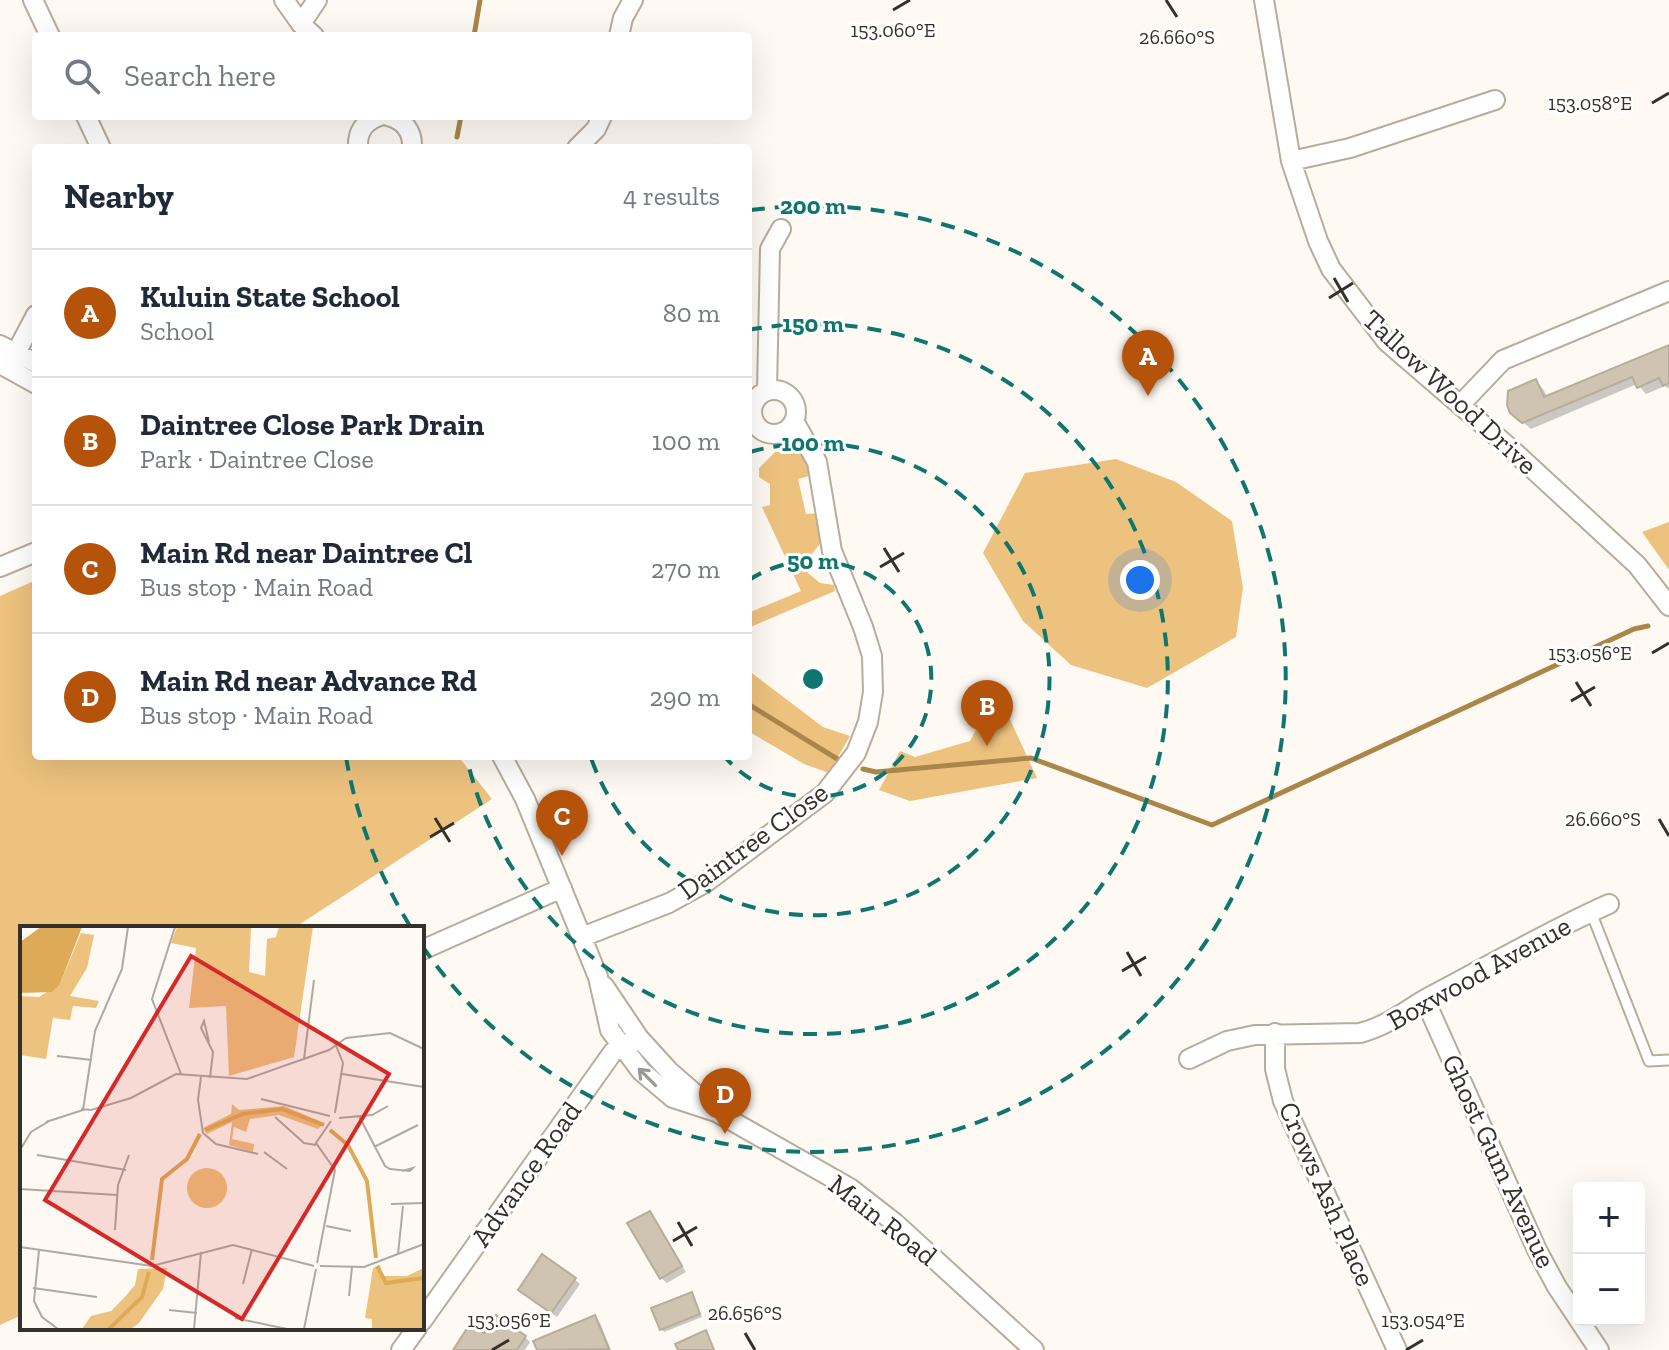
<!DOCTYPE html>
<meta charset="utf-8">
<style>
body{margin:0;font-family:"Zilla Slab",serif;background:#f6f6f7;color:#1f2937}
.controls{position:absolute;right:24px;bottom:24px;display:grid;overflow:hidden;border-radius:8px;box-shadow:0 8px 32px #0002}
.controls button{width:72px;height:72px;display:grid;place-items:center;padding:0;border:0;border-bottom:2px solid #e0e1e3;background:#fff;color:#1f2937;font:40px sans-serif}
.you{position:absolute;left:1140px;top:580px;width:28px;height:28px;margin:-20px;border:6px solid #fff;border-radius:50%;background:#1a73e8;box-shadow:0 0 0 12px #1a73e833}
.badge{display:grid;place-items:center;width:52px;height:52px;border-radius:50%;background:#b45309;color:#fff;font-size:26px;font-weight:700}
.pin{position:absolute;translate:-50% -66px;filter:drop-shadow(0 2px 4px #0008)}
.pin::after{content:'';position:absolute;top:42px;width:28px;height:24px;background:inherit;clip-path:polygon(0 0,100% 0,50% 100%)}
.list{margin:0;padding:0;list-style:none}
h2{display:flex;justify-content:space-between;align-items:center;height:104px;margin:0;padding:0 32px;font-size:34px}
h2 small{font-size:26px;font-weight:400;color:#747a83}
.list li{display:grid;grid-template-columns:52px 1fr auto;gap:24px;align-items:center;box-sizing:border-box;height:128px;padding:0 32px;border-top:2px solid #e0e1e3}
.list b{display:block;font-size:30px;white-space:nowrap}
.list p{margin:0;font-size:26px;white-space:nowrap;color:#747a83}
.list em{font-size:26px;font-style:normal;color:#747a83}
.icon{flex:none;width:44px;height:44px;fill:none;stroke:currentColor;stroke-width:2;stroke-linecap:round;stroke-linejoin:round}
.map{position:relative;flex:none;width:1669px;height:1350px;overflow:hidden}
.search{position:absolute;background:#fff;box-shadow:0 8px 32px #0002;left:32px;top:32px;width:720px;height:88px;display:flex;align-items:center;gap:20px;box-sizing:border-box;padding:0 28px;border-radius:8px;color:#747a83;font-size:30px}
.panel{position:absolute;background:#fff;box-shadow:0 8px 32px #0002;left:32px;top:144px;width:720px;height:616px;border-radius:8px}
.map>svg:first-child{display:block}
.green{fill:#edc27f}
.shadow{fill:#0003}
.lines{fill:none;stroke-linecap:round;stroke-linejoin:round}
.stream{stroke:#ab864a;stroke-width:5}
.building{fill:#cfc3b2;stroke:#b8ac9c;stroke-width:2}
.lane-casing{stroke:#b8ac9b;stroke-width:13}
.street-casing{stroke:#b8ac9b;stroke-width:22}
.lane{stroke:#fff;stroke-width:9}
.street{stroke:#fff;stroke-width:18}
.oneway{stroke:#9a9894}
.ticks{fill:none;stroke:#353029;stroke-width:3}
.ring{fill:none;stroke:#0f766e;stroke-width:4;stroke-dasharray:14 10}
.labels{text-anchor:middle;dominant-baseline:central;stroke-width:6;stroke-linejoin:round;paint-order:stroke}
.street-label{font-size:28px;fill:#353029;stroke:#fff}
.inset-river{fill:none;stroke:#ddab58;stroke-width:4}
.inset-road{fill:none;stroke:#aea9a2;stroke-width:2}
.view{fill:#d62828;fill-opacity:0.15;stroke:#d62828;stroke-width:4}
.inset-edge{fill:none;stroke:#353029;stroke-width:4}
.ticks-label{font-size:20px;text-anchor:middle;fill:#353029;stroke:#fff;stroke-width:6;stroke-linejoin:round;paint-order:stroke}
.centre{fill:#0f766e;stroke:#fff;stroke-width:4}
.ring-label{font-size:24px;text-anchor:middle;font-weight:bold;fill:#0f766e;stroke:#fff;stroke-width:6;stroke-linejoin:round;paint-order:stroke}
</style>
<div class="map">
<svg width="1669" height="1350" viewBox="0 0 1669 1350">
<rect width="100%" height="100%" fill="#fef9f2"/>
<path class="green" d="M775,452H800L812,464L813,475L798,479L806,514L820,513L824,539L807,560L808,573L820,583L834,585L835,591L748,628V613L801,591L762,507L770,505V484L759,477V468Z
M1116,459L1176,482L1232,521L1243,588L1236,637L1147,688L1071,665L1023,621L983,553L1025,473Z
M1669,522V570L1642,532Z
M36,580V756H458L492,799L294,928H22V1315L0,1325V596Z
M748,670L823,727L850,736L829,773L804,764L748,731Z
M997,691L1037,778L910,801L879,790L900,751L915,757L970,741Z"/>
<path class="shadow" d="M1669,347V389L1665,386L1646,394L1637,384L1531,429L1520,420L1536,381L1543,389L1548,398Z
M649,1213L686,1272L667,1283L661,1278Z
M574,1279L580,1284L557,1317L526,1295Z
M691,1295L702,1317L664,1332L661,1329Z
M595,1318L600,1323L611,1350H539L535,1342Z
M525,1337L530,1342L525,1350H456Z"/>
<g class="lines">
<path class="stream" d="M474,36L480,0
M457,137L461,116
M748,704L839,760
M863,769L876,772L1031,758L1212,825L1634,629L1648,626"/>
</g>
<path class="building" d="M1669,345V383L1663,386L1659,378L1637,388L1632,377L1522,423L1510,413L1507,405L1508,391L1536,379L1544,397Z
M650,1211L682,1266L660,1279L627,1223Z
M542,1254L576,1278L551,1313L518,1290Z
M692,1292L700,1314L660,1330L651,1308Z
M496,1315L526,1336L517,1350H453L470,1324L484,1333Z
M595,1315L609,1349L537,1350L533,1341Z
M706,1330L714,1350H678L675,1344Z"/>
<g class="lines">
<defs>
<path id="lane" d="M1591,912L1649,1061L1669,1060"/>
<path id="street" d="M33,0L50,36
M284,0L301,24L314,36
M1264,0L1291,161L1318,241L1331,269L1387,342L1510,448L1637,565L1669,606
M301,24L317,0
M619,36L623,18L633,0
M86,116L101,148
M388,116C404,120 413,131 412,148
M358,148C357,132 364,121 380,116
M577,148L596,129L602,116
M1291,161L1350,148L1495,100
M0,345L36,363
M0,364L36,384
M8,368L36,315
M752 412a22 22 0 1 1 44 0a22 22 0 1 1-44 0Z
M767,390L770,249L781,229
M1460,405L1503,360L1669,291
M0,567L36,552
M502,756L525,799L598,977L610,1030L641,1071L673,1098L716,1112L850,1188L895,1223L1034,1350
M582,937L669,903L705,883L825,793L856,753L868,722L873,692L872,656L863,627L832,551L817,462L794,421
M422,950L562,888
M604,986L639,1038L669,1071L708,1105
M1425,1000L1537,1250L1557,1287L1579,1320
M1275,1033V1069L1283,1101L1397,1350
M1189,1059L1227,1041L1255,1035L1360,1033C1388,1026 1407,1009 1431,996C1490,965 1548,931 1609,904
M1579,1320L1599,1350
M422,1321L613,1052L639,1038
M401,1350L417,1328"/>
</defs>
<use href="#lane" class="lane-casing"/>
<use href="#street" class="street-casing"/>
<use href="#lane" class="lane"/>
<use href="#street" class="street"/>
</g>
<defs><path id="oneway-shaft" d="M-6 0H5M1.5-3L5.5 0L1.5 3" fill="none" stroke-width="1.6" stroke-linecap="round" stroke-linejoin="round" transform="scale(2)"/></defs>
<use class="oneway" href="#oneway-shaft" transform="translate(647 1077) rotate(-135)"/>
<path class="ticks" d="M1166,0L1177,17M893,10L910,0M1652,103L1669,93M1334,278L1348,302M1329,298L1353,283M884,548L899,572M880,567L904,553M1652,653L1669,643M1576,682L1591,706M1571,701L1595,687M435,818L450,842M1659,819L1669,836M430,837L454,823M1127,952L1141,976M1122,971L1146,957M678,1222L692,1246M673,1241L697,1227M745,1333L755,1350M492,1350L509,1340M1406,1350L1423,1340"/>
<g class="ring">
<path d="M749 580A118 118 0 1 1 724 756"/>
<path d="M750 452A236 236 0 1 1 591 758"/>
<path d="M748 330A355 355 0 1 1 467 759"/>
<path d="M410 926A473 473 0 0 1 346 757M751 210A473 473 0 1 1 423 947"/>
</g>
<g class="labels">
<g class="street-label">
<text transform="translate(1450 392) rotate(43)">Tallow Wood Drive</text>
<text transform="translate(753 841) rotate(-36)">Daintree Close</text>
<text transform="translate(1479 973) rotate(-29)">Boxwood Avenue</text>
<text transform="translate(1499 1161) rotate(65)">Ghost Gum Avenue</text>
<text transform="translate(526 1174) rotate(-55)">Advance Road</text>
<text transform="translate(1327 1194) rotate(66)">Crows Ash Place</text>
<text transform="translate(883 1220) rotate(38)">Main Road</text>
</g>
</g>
<g transform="translate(20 926)">
<rect width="404" height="404" fill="#fef9f2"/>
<path d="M157,1H231L229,46L245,50L247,13L256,11L259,1H293L274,131L209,150L206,80L169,82L176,22L151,17ZM61,7L74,9L67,42L50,70L79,75L76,82L53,80L50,94L33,92L26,133L0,129V70L19,71L40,58ZM212,178L219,184L264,180L304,197L298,203L259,189L230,193L226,206L214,201L212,213L234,218L233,226L209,219L212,196L187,208L183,202L211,188ZM167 262a20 20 0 1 1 40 0a20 20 0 1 1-40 0ZM360,339L363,350H387L404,342V403H352V393L345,392L353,342ZM147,342L143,363L119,397L111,403H62L71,390L91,385L104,372L115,359L118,343Z" fill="#edc27f"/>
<path d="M21,1H62L40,58L32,66L0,67V16Z" fill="#ddab58"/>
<path class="inset-river" d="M185,204L223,188L262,183L304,199M310,204L328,219L347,255L356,332M132,334L142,253L167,233L180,208M357,340L366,357L404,352M89,403L122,371L129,346"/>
<path class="inset-road" d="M155,1L132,73L161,148M326,112L370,107L404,123M189,116L184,95L181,102L193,126L190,152M315,117L323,137L315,187M37,130L72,134M284,133L294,54M322,148L404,161M181,151L178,174L183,207L196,218L238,228M241,173L310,190M61,183L71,184L111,172L156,148L227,153L309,124L326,112M339,190L365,240L370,243L390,245L393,242L382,245M255,191L284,217L296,219M319,192L352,189L368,180M26,196L63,184L75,105L102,43L108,1M354,221L398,199M0,224L11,206L31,194M244,226L267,243M17,229L106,244M0,263L97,269M371,278L404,277M306,300L331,305M95,304L98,259L109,229M0,321L132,340L213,319L294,340M19,324L14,375L22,391L38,403M378,328L383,280M297,337L315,244L296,217L311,195M300,340L344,341L404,318M223,358L232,323M13,362L77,371M329,370L332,341M149,384L177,387M215,392L267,403M174,403L181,326M284,403L296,343"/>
<path class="view" d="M171,30L369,148L222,393L25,274Z"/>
<rect width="404" height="404" class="inset-edge"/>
</g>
<g class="ticks-label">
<text x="893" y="37">153.060°E</text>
<text x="1177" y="44">26.660°S</text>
<text x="1590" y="110">153.058°E</text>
<text x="1590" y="660">153.056°E</text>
<text x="1603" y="826">26.660°S</text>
<text x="745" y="1320">26.656°S</text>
<text x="509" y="1327">153.056°E</text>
<text x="1423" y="1327">153.054°E</text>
</g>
<circle cx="813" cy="679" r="12" class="centre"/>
<g class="ring-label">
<text x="813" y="214">200 m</text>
<text x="813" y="332">150 m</text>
<text x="813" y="451">100 m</text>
<text x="813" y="569">50 m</text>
</g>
</svg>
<div class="controls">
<button>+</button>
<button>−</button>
</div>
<div class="you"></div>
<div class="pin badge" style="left:1148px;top:396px">A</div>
<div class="pin badge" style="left:987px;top:746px">B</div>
<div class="pin badge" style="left:562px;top:856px">C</div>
<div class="pin badge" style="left:725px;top:1134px">D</div>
<div class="search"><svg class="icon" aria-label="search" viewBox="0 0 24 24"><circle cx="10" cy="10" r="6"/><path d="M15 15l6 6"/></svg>Search here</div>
<section class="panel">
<h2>Nearby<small>4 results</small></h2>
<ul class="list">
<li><span class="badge">A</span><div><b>Kuluin State School</b><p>School</p></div><em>80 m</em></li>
<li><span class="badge">B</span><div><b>Daintree Close Park Drain</b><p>Park · Daintree Close</p></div><em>100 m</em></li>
<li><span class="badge">C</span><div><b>Main Rd near Daintree Cl</b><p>Bus stop · Main Road</p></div><em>270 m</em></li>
<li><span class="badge">D</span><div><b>Main Rd near Advance Rd</b><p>Bus stop · Main Road</p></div><em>290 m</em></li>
</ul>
</section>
</div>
